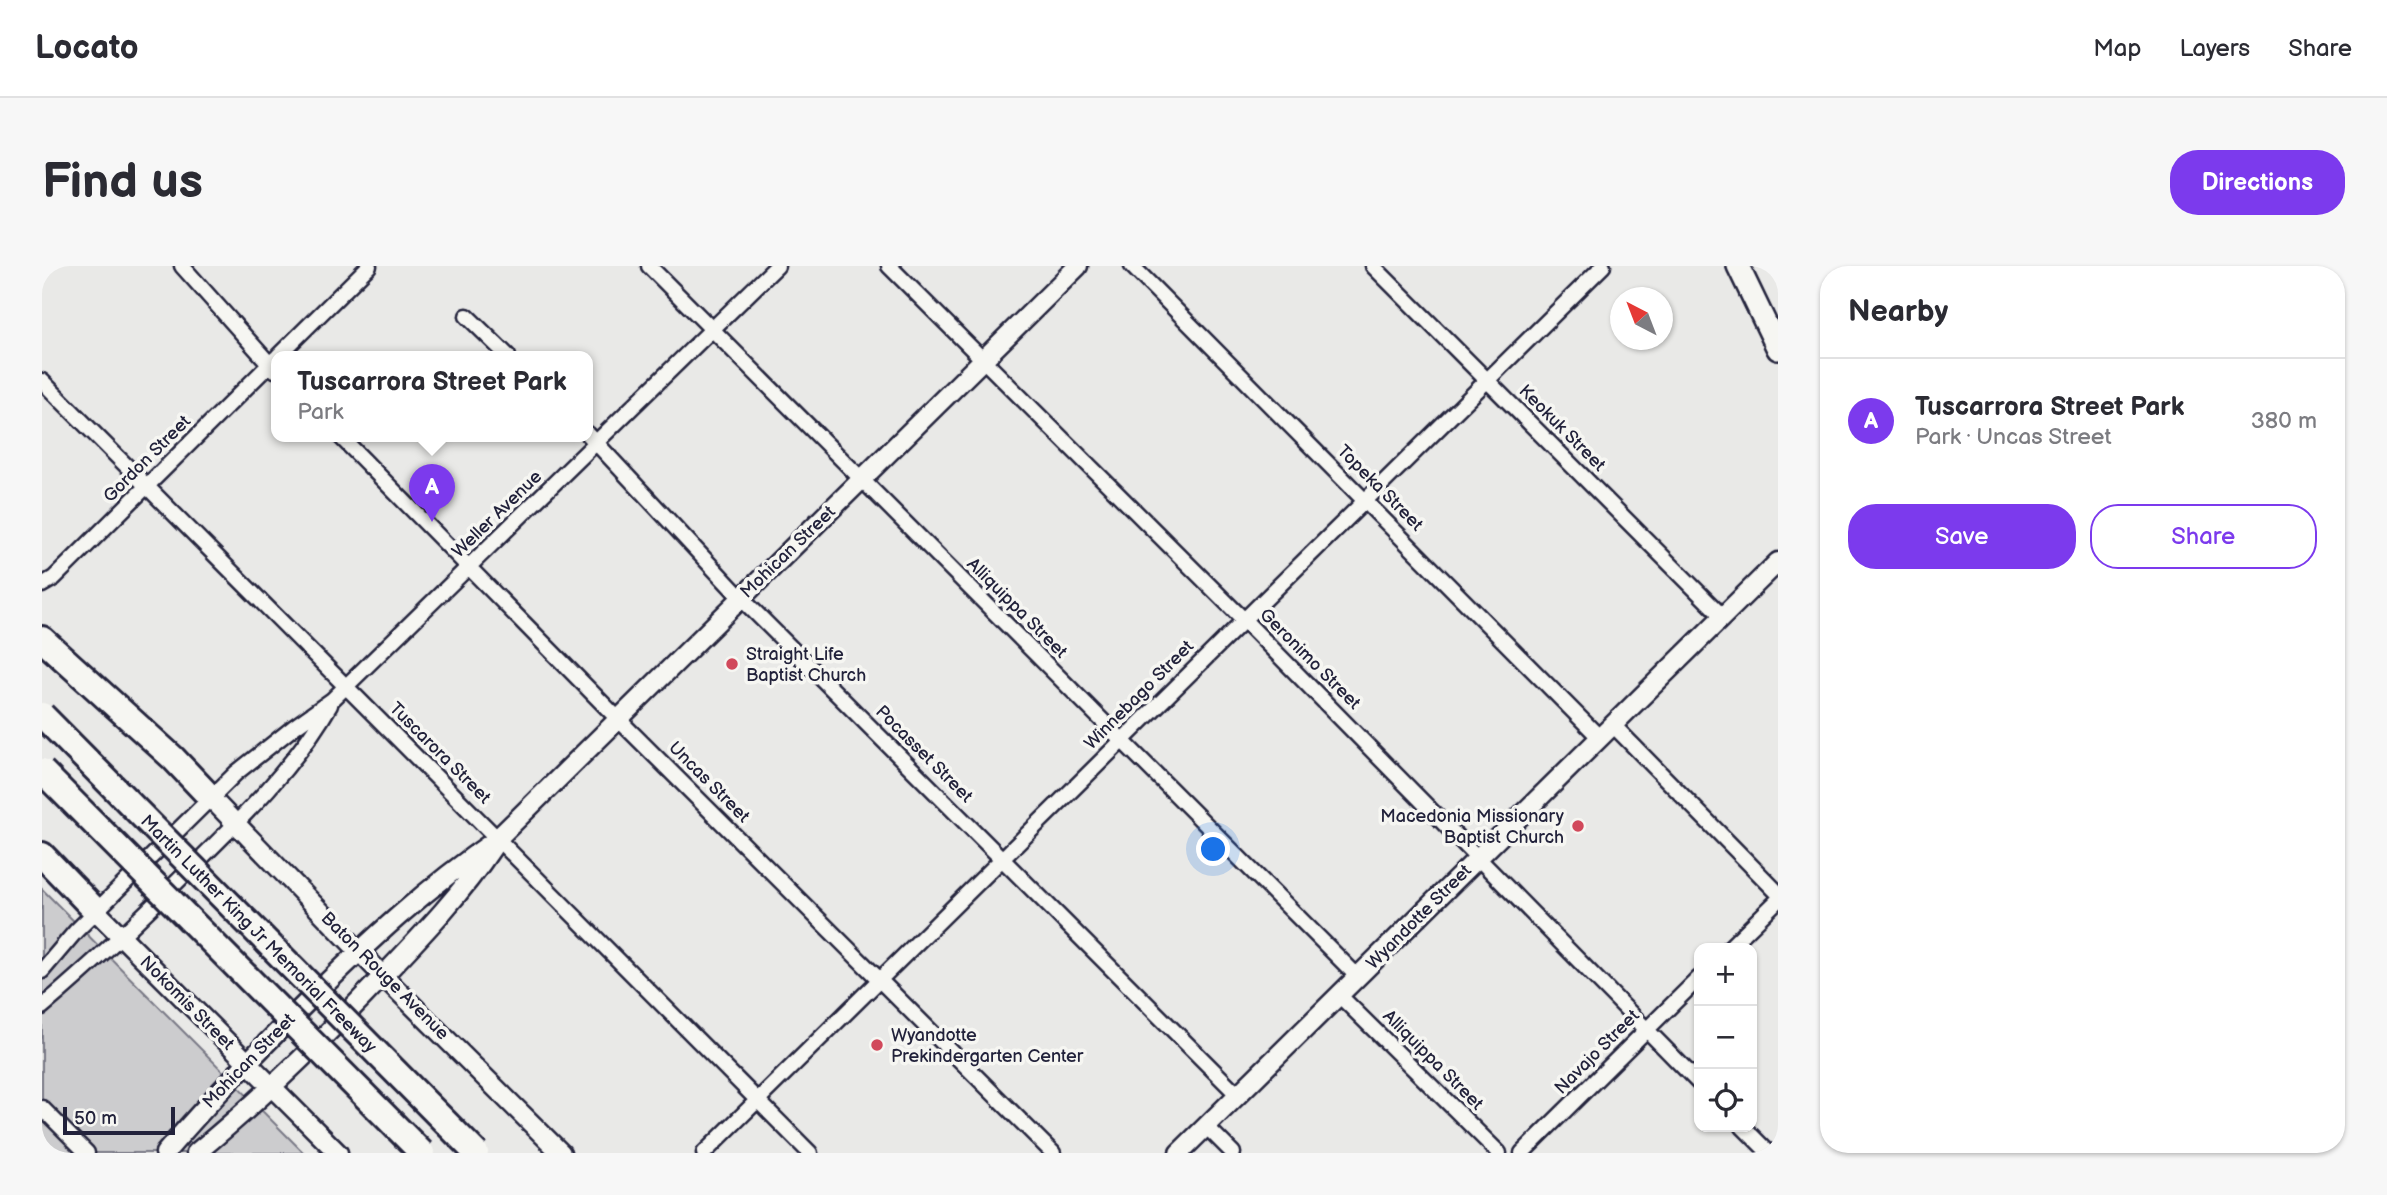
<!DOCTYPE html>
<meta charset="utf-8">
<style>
body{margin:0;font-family:"Balsamiq Sans",sans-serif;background:#f7f7f7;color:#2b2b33}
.controls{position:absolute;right:21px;bottom:21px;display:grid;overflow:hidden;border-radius:14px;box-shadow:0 2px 5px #0004}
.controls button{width:63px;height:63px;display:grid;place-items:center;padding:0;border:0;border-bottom:2px solid #e1e1e2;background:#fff;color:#2b2b33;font:35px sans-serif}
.compass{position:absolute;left:1568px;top:21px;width:63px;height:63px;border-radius:50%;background:#fff;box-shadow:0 2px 5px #0004;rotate:318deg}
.scale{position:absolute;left:21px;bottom:18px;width:112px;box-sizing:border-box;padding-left:7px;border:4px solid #22223b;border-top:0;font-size:19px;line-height:24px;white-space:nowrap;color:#22223b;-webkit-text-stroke:5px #f6f6f2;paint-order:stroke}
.you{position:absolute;left:1172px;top:584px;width:24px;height:24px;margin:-18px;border:5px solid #fff;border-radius:50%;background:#1a73e8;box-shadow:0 0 0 10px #1a73e833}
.badge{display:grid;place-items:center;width:46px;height:46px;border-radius:50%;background:#7c3aed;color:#fff;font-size:23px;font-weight:700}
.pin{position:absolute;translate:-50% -58px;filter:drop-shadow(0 2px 4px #0008)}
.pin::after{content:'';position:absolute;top:37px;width:24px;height:21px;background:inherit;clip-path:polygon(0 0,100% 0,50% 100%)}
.popup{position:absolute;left:229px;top:85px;width:322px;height:91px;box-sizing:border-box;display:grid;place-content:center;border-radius:14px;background:#fff;filter:drop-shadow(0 2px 5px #0005);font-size:23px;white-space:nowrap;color:#7c7c81}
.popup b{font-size:26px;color:#2b2b33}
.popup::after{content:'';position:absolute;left:50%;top:100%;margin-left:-14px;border:14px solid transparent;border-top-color:#fff}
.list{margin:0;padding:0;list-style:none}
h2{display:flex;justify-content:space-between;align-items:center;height:91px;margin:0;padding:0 28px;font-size:30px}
h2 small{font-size:23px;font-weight:400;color:#7c7c81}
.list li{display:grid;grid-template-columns:46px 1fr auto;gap:21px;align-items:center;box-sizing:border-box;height:126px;padding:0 28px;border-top:2px solid #e1e1e2}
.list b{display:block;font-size:26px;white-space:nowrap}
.list p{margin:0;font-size:23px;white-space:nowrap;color:#7c7c81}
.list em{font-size:23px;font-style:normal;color:#7c7c81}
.actions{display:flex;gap:14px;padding:21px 28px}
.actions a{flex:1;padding:16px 0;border:2px solid #7c3aed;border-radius:28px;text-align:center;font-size:24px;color:#7c3aed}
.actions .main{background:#7c3aed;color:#fff}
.icon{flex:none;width:38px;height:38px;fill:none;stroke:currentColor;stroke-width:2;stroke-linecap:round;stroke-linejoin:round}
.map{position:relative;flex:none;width:1736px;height:887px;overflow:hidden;border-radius:28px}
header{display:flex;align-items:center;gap:42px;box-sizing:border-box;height:98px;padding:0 35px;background:#fff;border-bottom:2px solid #e1e1e2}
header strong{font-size:33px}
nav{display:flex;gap:38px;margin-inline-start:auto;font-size:24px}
.intro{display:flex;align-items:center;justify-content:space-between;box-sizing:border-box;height:168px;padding:0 42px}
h1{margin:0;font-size:49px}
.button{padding:18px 32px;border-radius:28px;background:#7c3aed;color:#fff;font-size:24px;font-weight:700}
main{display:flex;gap:42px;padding:0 42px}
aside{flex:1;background:#fff;border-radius:28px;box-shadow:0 2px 5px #0004}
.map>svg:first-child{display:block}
.green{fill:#ccccce;stroke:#777784;stroke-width:2}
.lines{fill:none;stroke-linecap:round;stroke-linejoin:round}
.minor-casing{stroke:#22223b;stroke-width:19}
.tertiary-casing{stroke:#22223b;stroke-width:23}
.primary-casing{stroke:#22223b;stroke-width:26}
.motorway-casing{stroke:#22223b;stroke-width:30}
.minor{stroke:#f6f6f2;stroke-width:14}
.tertiary{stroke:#f6f6f2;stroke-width:18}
.primary{stroke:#f6f6f2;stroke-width:21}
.motorway{stroke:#f6f6f2;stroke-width:24}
.motorway-bridge-casing{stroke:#22223b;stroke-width:30;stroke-linecap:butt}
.motorway-bridge{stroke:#f6f6f2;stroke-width:24}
.poi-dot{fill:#d1495b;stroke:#f6f6f2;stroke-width:2.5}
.labels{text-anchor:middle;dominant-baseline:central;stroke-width:7;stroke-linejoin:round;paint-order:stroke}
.street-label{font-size:18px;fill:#22223b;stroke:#f6f6f2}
.poi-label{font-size:18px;fill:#22223b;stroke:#f6f6f2;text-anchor:start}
</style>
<header>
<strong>Locato</strong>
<nav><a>Map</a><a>Layers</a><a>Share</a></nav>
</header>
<div class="intro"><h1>Find us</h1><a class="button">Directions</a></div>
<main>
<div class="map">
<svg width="1736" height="887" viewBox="0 0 1736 887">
<rect width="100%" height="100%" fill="#e9e9e7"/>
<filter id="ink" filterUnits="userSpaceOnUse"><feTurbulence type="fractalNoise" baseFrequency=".0143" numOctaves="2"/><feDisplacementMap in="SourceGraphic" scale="14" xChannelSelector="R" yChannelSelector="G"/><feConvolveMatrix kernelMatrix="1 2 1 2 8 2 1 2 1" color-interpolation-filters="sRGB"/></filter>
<g filter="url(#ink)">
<path class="green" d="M0,623L262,887H0Z"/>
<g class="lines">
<defs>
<path id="minor" d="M140,0L233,104
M607,0L1316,711
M847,0L1202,354L1657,817
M1090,0L1558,472
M1331,0L1681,351
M425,50L466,90
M236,90L327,0
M0,115L768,887
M546,168L699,332L1196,829
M298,170L576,453L1011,887
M0,319L12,312L234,92
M1571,459L1736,627
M1687,682L1736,634
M0,705L34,665L194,507L252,461L290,434L735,0
M1297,729L1457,887
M0,741C52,697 101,650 149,602C200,552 252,502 288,439
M0,842L45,887
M1164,860L1191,887
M1701,861L1727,887
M662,887L1561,0
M1480,887L1657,712"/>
<path id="tertiary" d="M169,532L341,710L519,887
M54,645L296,887
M123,887C168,834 216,785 265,736C327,675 384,622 455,573L1036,0
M154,887C220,833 281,773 340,711C379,670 418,630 450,582
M1137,887L1736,296"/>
<path id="primary" d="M1696,0L1736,83"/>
<path id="motorway" d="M0,373L131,492L169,532
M0,589L54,645"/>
</defs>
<use href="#minor" class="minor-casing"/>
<use href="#tertiary" class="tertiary-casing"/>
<use href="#primary" class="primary-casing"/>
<use href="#motorway" class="motorway-casing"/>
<use href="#minor" class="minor"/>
<use href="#tertiary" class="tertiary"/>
<use href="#primary" class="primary"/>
<use href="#motorway" class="motorway"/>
<defs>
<g id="motorway-bridge">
<path id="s1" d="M0,449L434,887"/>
<path d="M0,505L380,887"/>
</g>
</defs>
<use href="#motorway-bridge" class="motorway-bridge-casing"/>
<use href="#motorway-bridge" class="motorway-bridge"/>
</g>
</g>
<g class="poi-dot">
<circle cx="690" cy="398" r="7"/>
<circle cx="1536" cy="560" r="7"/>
<circle cx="835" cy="779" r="7"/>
</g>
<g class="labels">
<g class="street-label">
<text transform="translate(1520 162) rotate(45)">Keokuk Street</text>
<text transform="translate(105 193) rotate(-45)">Gordon Street</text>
<text transform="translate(1338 222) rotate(45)">Topeka Street</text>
<text transform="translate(455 248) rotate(-44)">Weller Avenue</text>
<text transform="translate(746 286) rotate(-44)">Mohican Street</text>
<text transform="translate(975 342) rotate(45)">Alliquippa Street</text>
<text transform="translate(1268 393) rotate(45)">Geronimo Street</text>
<text transform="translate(1097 429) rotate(-45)">Winnebago Street</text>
<text transform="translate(398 487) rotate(45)">Tuscarora Street</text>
<text transform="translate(882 488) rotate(45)">Pocasset Street</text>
<text transform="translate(667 516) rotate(45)">Uncas Street</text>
<text transform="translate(1377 651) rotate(-45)">Wyandotte Street</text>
<text stroke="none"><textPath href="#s1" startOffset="308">Martin Luther King Jr Memorial Freeway</textPath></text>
<text transform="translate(343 710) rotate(45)">Baton Rouge Avenue</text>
<text transform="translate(145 737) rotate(45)">Nokomis Street</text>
<text transform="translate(1555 786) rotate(-45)">Navajo Street</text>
<text transform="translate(1391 794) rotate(45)">Alliquippa Street</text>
<text transform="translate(207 795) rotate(-46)">Mohican Street</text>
</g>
<g class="poi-label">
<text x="704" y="388">Straight Life<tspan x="704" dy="21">Baptist Church</tspan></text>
<text x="1522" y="550" text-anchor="end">Macedonia Missionary<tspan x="1522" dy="21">Baptist Church</tspan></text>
<text x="849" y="769">Wyandotte<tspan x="849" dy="21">Prekindergarten Center</tspan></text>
</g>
</g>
</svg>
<div class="controls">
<button>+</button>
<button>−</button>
<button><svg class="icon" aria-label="locate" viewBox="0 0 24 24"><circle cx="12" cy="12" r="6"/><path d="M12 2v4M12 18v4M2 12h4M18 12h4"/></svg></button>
</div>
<svg class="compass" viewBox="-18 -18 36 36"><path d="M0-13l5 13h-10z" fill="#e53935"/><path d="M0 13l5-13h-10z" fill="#7c7c81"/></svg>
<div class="scale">50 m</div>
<div class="you"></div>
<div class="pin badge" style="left:390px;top:256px">A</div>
<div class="popup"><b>Tuscarrora Street Park</b>Park</div>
</div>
<aside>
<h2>Nearby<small></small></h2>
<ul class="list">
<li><span class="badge">A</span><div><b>Tuscarrora Street Park</b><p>Park · Uncas Street</p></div><em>380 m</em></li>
</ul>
<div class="actions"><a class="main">Save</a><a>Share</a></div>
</aside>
</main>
